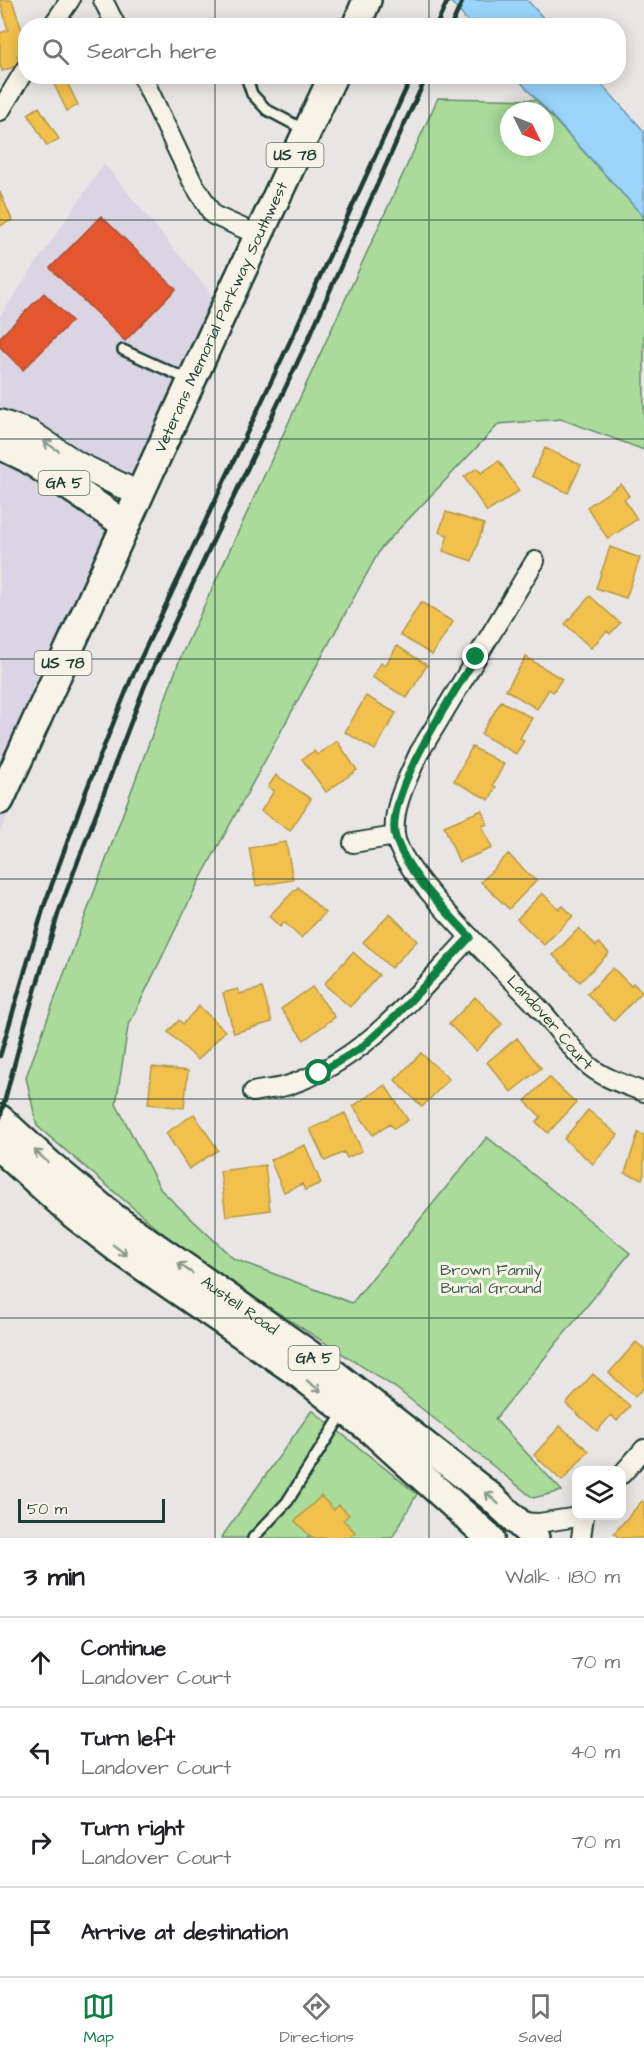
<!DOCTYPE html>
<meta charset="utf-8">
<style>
body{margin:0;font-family:"Architects Daughter",sans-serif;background:#f2f2f2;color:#202124}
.controls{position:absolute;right:18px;bottom:18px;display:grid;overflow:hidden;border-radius:12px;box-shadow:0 3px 15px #0003}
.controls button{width:54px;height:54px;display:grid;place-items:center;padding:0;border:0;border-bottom:2px solid #e0e0e0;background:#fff;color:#202124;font:30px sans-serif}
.compass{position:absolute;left:500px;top:102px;width:54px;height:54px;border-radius:50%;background:#fff;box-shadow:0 3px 15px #0003;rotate:133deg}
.scale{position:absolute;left:18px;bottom:15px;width:147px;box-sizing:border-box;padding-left:6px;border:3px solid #1f3d34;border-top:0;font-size:16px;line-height:21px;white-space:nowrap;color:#1f3d34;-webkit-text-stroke:4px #f7f3e8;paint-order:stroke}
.stop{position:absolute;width:18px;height:18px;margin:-14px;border:4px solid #0b8043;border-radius:50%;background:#fff}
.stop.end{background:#0b8043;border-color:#fff;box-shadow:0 2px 6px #0008}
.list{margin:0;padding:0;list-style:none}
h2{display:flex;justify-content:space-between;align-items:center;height:78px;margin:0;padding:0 24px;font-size:26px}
h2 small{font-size:20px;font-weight:400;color:#757577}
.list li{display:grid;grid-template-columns:39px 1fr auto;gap:18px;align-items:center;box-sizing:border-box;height:90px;padding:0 24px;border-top:2px solid #e0e0e0}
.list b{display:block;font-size:22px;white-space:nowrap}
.list p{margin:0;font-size:20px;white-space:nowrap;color:#757577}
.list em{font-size:20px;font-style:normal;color:#757577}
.icon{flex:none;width:33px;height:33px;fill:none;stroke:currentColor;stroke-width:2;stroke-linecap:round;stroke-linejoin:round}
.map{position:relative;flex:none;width:644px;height:1538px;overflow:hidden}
.search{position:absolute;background:#fff;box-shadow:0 3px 15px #0003;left:18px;right:18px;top:18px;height:66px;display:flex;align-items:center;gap:15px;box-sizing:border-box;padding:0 21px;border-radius:24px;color:#757577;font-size:22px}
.sheet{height:438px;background:#fff}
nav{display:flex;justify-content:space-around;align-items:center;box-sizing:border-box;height:84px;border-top:2px solid #e0e0e0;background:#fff;font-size:16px;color:#757577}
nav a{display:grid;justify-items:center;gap:3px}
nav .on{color:#0b8043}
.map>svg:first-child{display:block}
.built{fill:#dbd4e2}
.green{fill:#aadb9b;stroke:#648c68;stroke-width:1.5;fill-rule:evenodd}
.water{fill:#9ad4fa;stroke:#6998ab;stroke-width:1.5}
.homes{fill:#f2c14e;stroke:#b39946;stroke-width:1.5}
.shops{fill:#e4572e;stroke:#a94f30;stroke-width:1.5}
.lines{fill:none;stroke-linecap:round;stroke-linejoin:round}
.lane-casing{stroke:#1f3d34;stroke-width:14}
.street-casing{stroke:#1f3d34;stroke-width:22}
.secondary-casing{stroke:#1f3d34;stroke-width:28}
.primary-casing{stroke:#1f3d34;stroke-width:32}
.lane{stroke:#f7f3e8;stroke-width:9}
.street{stroke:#f7f3e8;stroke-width:18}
.secondary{stroke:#f7f3e8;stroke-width:24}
.primary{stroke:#f7f3e8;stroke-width:27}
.rail{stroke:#1f3d34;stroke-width:4.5}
.oneway{stroke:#8b988e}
.route{stroke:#0b8043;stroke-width:8}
.grid{fill:none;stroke:#1f3d34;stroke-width:1.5;stroke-opacity:0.55}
.labels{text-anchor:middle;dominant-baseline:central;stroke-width:6;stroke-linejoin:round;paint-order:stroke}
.shield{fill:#f7f3e8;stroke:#60746a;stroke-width:1.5}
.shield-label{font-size:15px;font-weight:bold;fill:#1f3d34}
.street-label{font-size:16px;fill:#1f3d34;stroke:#f7f3e8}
.park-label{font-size:16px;fill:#3b5d49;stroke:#f7f3e8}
</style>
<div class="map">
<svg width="644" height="1538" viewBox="0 0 644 1538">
<rect width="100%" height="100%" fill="#eae5e5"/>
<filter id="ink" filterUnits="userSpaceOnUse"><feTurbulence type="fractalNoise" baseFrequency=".0167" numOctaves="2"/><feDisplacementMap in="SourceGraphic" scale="12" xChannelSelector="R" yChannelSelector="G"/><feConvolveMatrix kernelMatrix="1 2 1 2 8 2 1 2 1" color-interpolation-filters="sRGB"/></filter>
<g filter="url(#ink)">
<path class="built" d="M104,164L228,314L54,714L0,832V316Z"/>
<path class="green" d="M438,98L536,100L644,217V450L561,419L499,424L381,548L197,885L128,1027L116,1104L161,1190L234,1259L352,1303L487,1137L630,1253L495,1419L562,1491L533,1498L396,1388L191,1257L37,1126L26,1077L181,656ZM509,111H545V147H509Z
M312,1410L417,1494L392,1538H221Z"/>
<path class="water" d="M449,0H527L550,25H471Z
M516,77H595L644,131V217Z"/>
<path class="homes" d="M0,0H12L26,42V53L17,55L20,65L2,71L0,64V33L8,30Z
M50,76H64L78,105L67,111Z
M39,107L59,139L47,146L28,114Z
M0,192L12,220L0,226Z
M545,448L581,465L568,493L532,476Z
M499,461L519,491L487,512L464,477L477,468L481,473Z
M621,484L629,496L624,499L637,519L608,539L587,507Z
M446,512L484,524L472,561L443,551L448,535L439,532Z
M610,547L640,558L626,598L596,588Z
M590,596L620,623L610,634L607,631L591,648L565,624Z
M421,602L453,622L432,655L400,635Z
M397,646L427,665L407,698L372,677L381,663L385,666Z
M526,657L562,679L553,692L549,689L537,709L506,690Z
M366,696L396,713L375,750L345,732Z
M501,701L532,718L520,738L524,741L516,754L481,734Z
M337,741L357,770L326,792L302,759L314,751L317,755Z
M472,747L504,764L493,785L496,787L489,800L454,781Z
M276,775L311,799L290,831L261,811L274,791L268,787Z
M482,810L487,824L482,826L492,848L459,862L444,826Z
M286,842L293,880L256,886L249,848Z
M508,854L536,881L509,909L481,882Z
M298,887L325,913L301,938L284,922L280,927L269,916Z
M542,893L559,909L563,906L573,916L544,945L517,919Z
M390,914L417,941L391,968L363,942Z
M579,928L596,946L599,943L609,953L580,982L553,955Z
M353,952L379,975L350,1007L324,984Z
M613,968L631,986L633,983L642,992L614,1021L587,994Z
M312,987L335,1017L304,1040L281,1009Z
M262,988L272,1022L234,1033L223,993L238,989L239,994Z
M475,997L502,1024L476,1051L449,1024Z
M199,1006L225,1031L198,1060L168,1032L179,1020L183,1024Z
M517,1038L541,1068L511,1092L487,1062Z
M421,1053L449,1079L422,1107L395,1080Z
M152,1067L188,1071L184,1108L148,1104Z
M549,1077L576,1103L548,1133L536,1122L541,1117L525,1101Z
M385,1085L408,1120L394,1129L390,1124L373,1135L353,1106Z
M588,1110L618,1135L593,1164L564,1139Z
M345,1113L362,1151L347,1158L344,1152L325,1161L310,1129Z
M194,1114L218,1150L189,1169L166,1133Z
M638,1133L644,1135V1174L642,1179L625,1173Z
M305,1145L321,1183L305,1190L302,1184L284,1192L270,1160Z
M265,1165L270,1210L226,1216L220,1171Z
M636,1342L644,1349V1387L635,1397L609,1373Z
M593,1374L630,1406L617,1421L611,1415L597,1431L566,1404Z
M560,1426L589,1451L562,1481L534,1455Z
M321,1496L334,1510L339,1505L349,1515L343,1520L355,1532L349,1538H312L295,1521Z
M642,1501L644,1503V1538H619L614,1533Z"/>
<path class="shops" d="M101,216L176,289L125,341L50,268Z
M44,293L72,321L23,370L0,347V337Z"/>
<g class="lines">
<defs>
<path id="lane" d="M246,76L252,94L267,110L305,130
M123,350L189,380
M253,1538L287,1502L343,1413"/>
<g id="street">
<path d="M103,0L116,26"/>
<path d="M52,26L70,0"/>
<path d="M142,76L192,181L213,215L258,235"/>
<path d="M0,111L26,68"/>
<path id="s1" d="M535,561L419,753C408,778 392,806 395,835C400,875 506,972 536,1005C554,1024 569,1046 587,1064C602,1078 626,1085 644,1092"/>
<path d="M353,843L395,836"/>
<path d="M253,1092C265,1089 278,1089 289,1085C366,1060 416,994 470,937"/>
<path d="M622,1474L644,1449"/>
<path d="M517,1522L539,1523L584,1516"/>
<path d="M581,1538L584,1516"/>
</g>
<path id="secondary" d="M0,422L31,433L77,464L139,494"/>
<g id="primary">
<path d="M356,26L367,0"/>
<path d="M0,445L27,458L126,525"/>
<path id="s2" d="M0,800L227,303L333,76"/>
<path id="s3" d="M0,1119L49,1164L113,1217L309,1354L490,1496L535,1538"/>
<path d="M0,1148L73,1214L122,1252L298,1373L373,1432L490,1538"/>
</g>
</defs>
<use href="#lane" class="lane-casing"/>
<use href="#street" class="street-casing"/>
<use href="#secondary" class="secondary-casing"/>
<use href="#primary" class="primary-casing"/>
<use href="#lane" class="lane"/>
<use href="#street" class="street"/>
<use href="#secondary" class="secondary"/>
<use href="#primary" class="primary"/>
<path class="rail" d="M436,26L448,0
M451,26L463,0
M0,1056L44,906L86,791L131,679L293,335L412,76
M0,1118L25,1024L59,911L145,685L307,342L407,118L427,76"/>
</g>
<defs><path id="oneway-shaft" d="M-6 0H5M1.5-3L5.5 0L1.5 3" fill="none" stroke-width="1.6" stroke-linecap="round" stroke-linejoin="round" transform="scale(1.5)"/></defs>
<g class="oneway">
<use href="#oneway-shaft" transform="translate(51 446) rotate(-147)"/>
<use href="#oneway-shaft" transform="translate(41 1156) rotate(-138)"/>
<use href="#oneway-shaft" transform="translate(120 1250) rotate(37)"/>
<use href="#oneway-shaft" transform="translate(185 1268) rotate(-145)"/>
<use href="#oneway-shaft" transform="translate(314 1386) rotate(38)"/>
<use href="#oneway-shaft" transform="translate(492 1498) rotate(-138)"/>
</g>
</g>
<g class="lines" filter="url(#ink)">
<path class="route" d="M319,1073L361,1048L396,1016L470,937C444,908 410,877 396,839C382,798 454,693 476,657"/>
</g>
<path class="grid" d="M215,0V26M429,0V26M215,76V1538M429,76V1538M0,220H644M0,439H644M0,659H644M0,879H644M0,1099H644M0,1318H644"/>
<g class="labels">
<g class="shield">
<rect x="266.5" y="143" width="57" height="24" rx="4.5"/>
<rect x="38.5" y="471" width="51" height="24" rx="4.5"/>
<rect x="34.5" y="651" width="57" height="24" rx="4.5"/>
<rect x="288.5" y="1346" width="51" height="24" rx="4.5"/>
</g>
<g class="shield-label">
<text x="295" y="155">US 78</text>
<text x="64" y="483">GA 5</text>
<text x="63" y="663">US 78</text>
<text x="314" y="1358">GA 5</text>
</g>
<g class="street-label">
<text stroke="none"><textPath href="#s2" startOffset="531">Veterans Memorial Parkway Southwest</textPath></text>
<text stroke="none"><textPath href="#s1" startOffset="556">Landover Court</textPath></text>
<text stroke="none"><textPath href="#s3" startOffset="304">Austell Road</textPath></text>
</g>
<g class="park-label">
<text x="491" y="1270">Brown Family<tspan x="491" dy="18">Burial Ground</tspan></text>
</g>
</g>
</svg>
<div class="controls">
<button><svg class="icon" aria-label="layers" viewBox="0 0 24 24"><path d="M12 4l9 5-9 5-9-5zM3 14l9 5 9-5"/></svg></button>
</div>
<svg class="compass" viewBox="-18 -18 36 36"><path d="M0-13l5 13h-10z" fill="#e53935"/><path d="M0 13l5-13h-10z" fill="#757577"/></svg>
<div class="scale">50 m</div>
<div class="stop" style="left:319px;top:1073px"></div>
<div class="stop end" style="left:476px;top:657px"></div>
<div class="search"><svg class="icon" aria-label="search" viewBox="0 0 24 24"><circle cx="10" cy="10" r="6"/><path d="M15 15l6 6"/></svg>Search here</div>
</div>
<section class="sheet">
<h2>3 min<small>Walk · 180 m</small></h2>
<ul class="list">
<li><svg class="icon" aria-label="ahead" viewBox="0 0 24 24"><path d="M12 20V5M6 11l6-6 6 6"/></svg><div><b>Continue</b><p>Landover Court</p></div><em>70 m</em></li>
<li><svg class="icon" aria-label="left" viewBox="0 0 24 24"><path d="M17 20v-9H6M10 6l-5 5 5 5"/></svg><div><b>Turn left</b><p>Landover Court</p></div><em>40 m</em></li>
<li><svg class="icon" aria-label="right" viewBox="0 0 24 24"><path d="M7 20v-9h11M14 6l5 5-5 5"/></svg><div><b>Turn right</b><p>Landover Court</p></div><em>70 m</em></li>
<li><svg class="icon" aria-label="arrive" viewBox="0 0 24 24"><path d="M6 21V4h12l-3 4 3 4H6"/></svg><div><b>Arrive at destination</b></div></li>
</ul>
</section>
<nav>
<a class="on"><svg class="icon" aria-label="map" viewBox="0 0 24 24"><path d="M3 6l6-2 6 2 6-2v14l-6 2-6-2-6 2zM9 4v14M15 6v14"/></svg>Map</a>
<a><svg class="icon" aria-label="directions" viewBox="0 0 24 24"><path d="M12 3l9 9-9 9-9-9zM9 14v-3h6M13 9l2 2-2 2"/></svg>Directions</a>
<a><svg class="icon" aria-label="saved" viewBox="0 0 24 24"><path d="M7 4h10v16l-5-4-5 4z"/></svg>Saved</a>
</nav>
